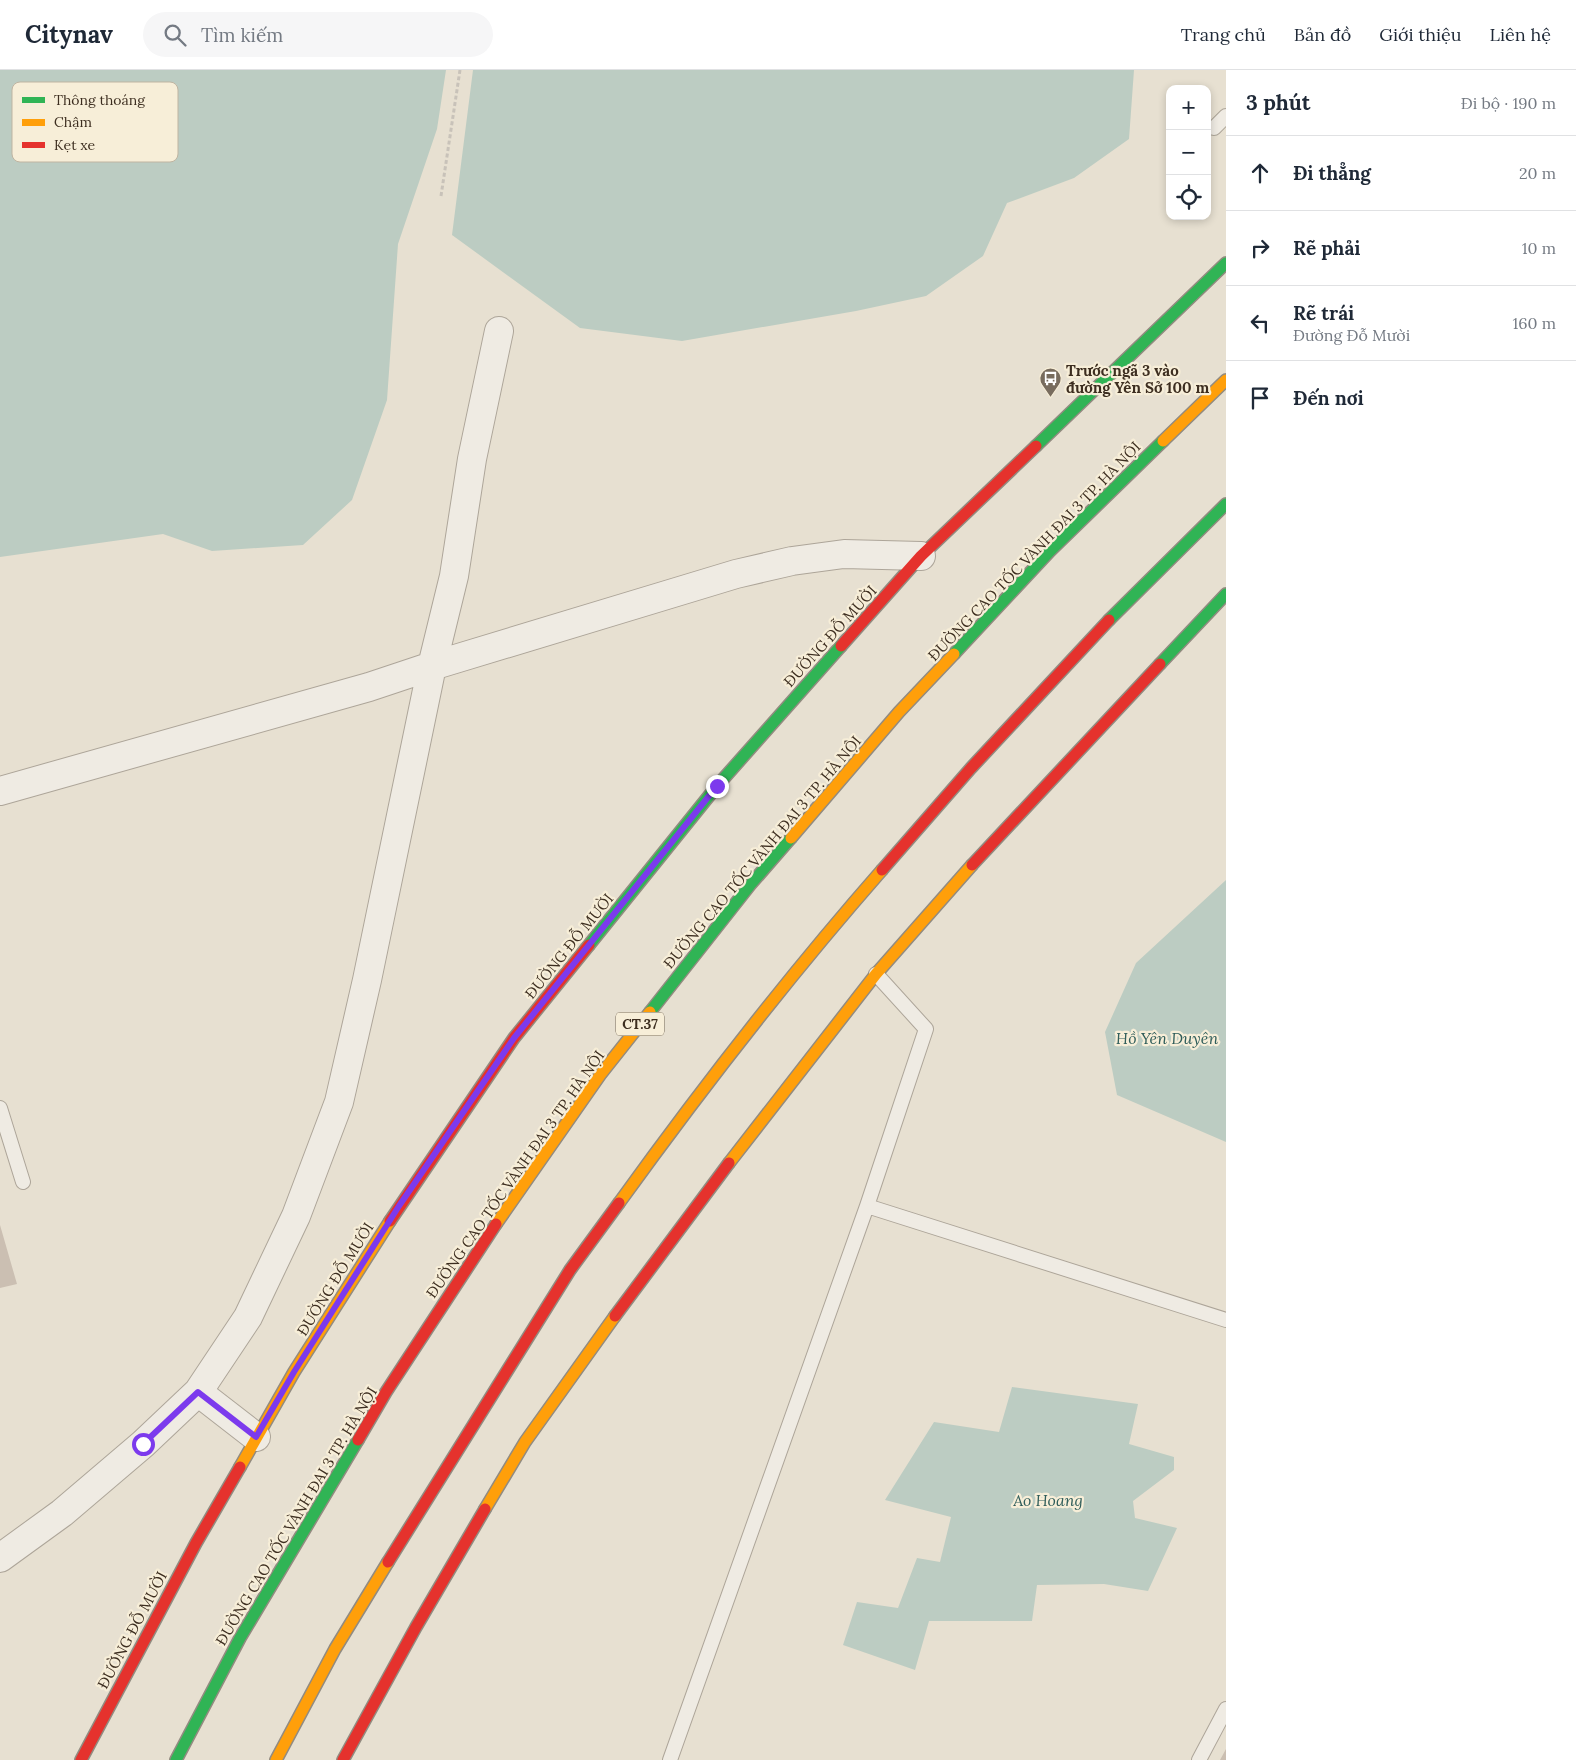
<!DOCTYPE html>
<html lang="vi">
<meta charset="utf-8">
<style>
body{margin:0;font-family:Lora,serif;background:#f6f6f7;color:#1f2937}
.controls{position:absolute;right:15px;top:15px;display:grid;overflow:hidden;border-radius:10px;box-shadow:0 2px 8px #0003}
.controls button{width:45px;height:45px;display:grid;place-items:center;padding:0;border:0;border-bottom:1px solid #e0e1e3;background:#fff;color:#1f2937;font:25px sans-serif}
.stop{position:absolute;width:15px;height:15px;margin:-11px;border:4px solid #7c3aed;border-radius:50%;background:#fff}
.stop.end{background:#7c3aed;border-color:#fff;box-shadow:0 1px 5px #0008}
.list{margin:0;padding:0;list-style:none}
h2{display:flex;justify-content:space-between;align-items:center;height:65px;margin:0;padding:0 20px;font-size:21px}
h2 small{font-size:16px;font-weight:400;color:#747a83}
.list li{display:grid;grid-template-columns:32px 1fr auto;gap:15px;align-items:center;box-sizing:border-box;height:75px;padding:0 20px;border-top:1px solid #e0e1e3}
.list b{display:block;font-size:19px;white-space:nowrap}
.list p{margin:0;font-size:16px;white-space:nowrap;color:#747a83}
.list em{font-size:16px;font-style:normal;color:#747a83}
.icon{flex:none;width:28px;height:28px;fill:none;stroke:currentColor;stroke-width:2;stroke-linecap:round;stroke-linejoin:round}
.map{position:relative;flex:none;width:1226px;height:1690px;overflow:hidden}
header{display:flex;align-items:center;gap:30px;box-sizing:border-box;height:70px;padding:0 25px;background:#fff;border-bottom:1px solid #e0e1e3}
header strong{font-size:24px}
nav{display:flex;gap:28px;margin-inline-start:auto;font-size:18px}
.search{width:350px;height:45px;background:#f6f6f7;display:flex;align-items:center;gap:12px;box-sizing:border-box;padding:0 18px;border-radius:28px;color:#747a83;font-size:19px}
main{display:flex}
aside{flex:1;background:#fff}
.map>svg:first-child{display:block}
.water{fill:#bcccc2}
.building{fill:#cbbfb2}
.lines{fill:none;stroke-linecap:round;stroke-linejoin:round}
.lane-casing{stroke:#ada599;stroke-width:16}
.street-casing{stroke:#ada599;stroke-width:30}
.fast-casing{stroke:#928b80;stroke-width:14}
.slow-casing{stroke:#928b80;stroke-width:14}
.jam-casing{stroke:#928b80;stroke-width:14}
.path{stroke:#c8c2b9;stroke-width:3;stroke-dasharray:4 2.5;stroke-linecap:butt}
.lane{stroke:#efebe3;stroke-width:14}
.street{stroke:#efebe3;stroke-width:28}
.fast{stroke:#30b455;stroke-width:11}
.slow{stroke:#ff9f0a;stroke-width:11}
.jam{stroke:#e5322d;stroke-width:11}
.route{stroke:#7c3aed;stroke-width:6}
.labels{text-anchor:middle;dominant-baseline:central;stroke-width:4.5;stroke-linejoin:round;paint-order:stroke}
.shield{fill:#f7eed8;stroke:#756857;stroke-width:1}
.shield-label{font-size:14px;font-weight:bold;fill:#3d2e20}
.poi-label{font-size:15px;font-weight:bold;fill:#3d2e20;stroke:#f7eed8;text-anchor:start}
.street-label{font-size:15px;fill:#3d2e20;stroke:#f7eed8}
.water-label{font-size:16px;font-style:italic;fill:#2f5d5a;stroke:#f7eed8}
.key{fill:#f7eed8;stroke:#bfb4a1;stroke-width:1}
.key-label{font-size:14px;fill:#3d2e20}
</style>
<header>
<strong>Citynav</strong>
<div class="search"><svg class="icon" aria-label="search" viewBox="0 0 24 24"><circle cx="10" cy="10" r="6"/><path d="M15 15l6 6"/></svg>Tìm kiếm</div>
<nav><a>Trang chủ</a><a>Bản đồ</a><a>Giới thiệu</a><a>Liên hệ</a></nav>
</header>
<main>
<div class="map">
<svg width="1226" height="1690" viewBox="0 0 1226 1690">
<rect width="100%" height="100%" fill="#e7e0d1"/>
<path class="water" d="M0,0H446L437,59L398,174L387,330L352,430L303,475L212,481L163,464L0,487Z
M473,0H1134L1129,69L1074,108L1007,133L983,186L926,226L856,241L682,271L580,258L452,165Z
M1226,810V1072L1117,1025L1105,962L1136,893Z
M1012,1317L1138,1334L1129,1374L1174,1387V1400L1133,1431L1135,1448L1177,1458L1148,1521L1104,1514L1037,1515L1032,1551H929L915,1600L843,1575L857,1532L898,1538L917,1488L940,1492L951,1447L885,1430L934,1352L999,1362Z"/>
<path class="building" d="M0,1155L17,1214L0,1218Z
M1226,1679V1690H1220Z"/>
<g class="lines">
<defs>
<path id="lane" d="M1214,58L1226,46
M0,1038L23,1112
M867,1136L1226,1250
M670,1690L867,1136L926,959L876,904
M1199,1690L1226,1639"/>
<path id="street" d="M0,721L369,617L432,596L736,504L792,491L844,484L921,486
M198,1322L256,1367
M0,1488L62,1443L143,1374L198,1322L248,1247L296,1146L339,1032L367,910L432,596L454,506L472,389L499,261"/>
<path id="fast" d="M1036,376L1226,193
M1109,550L1226,434
M954,584L1050,481L1163,371
M1160,594L1226,524
M589,875L717,716L841,576
M650,942L750,815L791,768
M176,1690L240,1568L358,1370"/>
<path id="slow" d="M1163,371L1226,310
M791,768L899,642L954,584
M729,1093L876,904L972,795
M619,1133C702,1018 789,906 882,800
M496,1154L600,1005L650,942
M240,1397L294,1302L390,1151
M485,1439L525,1372L615,1246
M276,1690L335,1579L388,1492"/>
<path id="jam" d="M841,576L921,486L1036,376
M972,795L1160,594
M882,800L971,698L1109,550
M390,1151L514,968L589,875
M615,1246L729,1093
M358,1370L386,1322L496,1154
M388,1492L570,1200L619,1133
M81,1690L196,1473L240,1397
M343,1690L416,1557L485,1439"/>
</defs>
<use href="#lane" class="lane-casing"/>
<use href="#street" class="street-casing"/>
<use href="#fast" class="fast-casing"/>
<use href="#slow" class="slow-casing"/>
<use href="#jam" class="jam-casing"/>
<path class="path" d="M441,126L460,0"/>
<use href="#lane" class="lane"/>
<use href="#street" class="street"/>
<use href="#fast" class="fast"/>
<use href="#slow" class="slow"/>
<use href="#jam" class="jam"/>
</g>
<g class="lines">
<path class="route" d="M143,1374L198,1322L256,1367L294,1302L399,1136L514,968L717,716"/>
</g>
<defs>
<symbol id="bus-pin" viewBox="-11 -11 22 30"><path d="M0 17L-7.5 6A9.5 9.5 0 1 1 7.5 6Z" fill="#786c5e" stroke="#f7eed8"/><path d="M-5-6H5V4H4V6H2V4H-2V6H-4V4H-5ZM-3.5-4V0h7V-4ZM-3.5 1.2v1.5H-2V1.2ZM2 1.2v1.5H3.5V1.2Z" fill="#fff"/></symbol>
</defs>
<g fill-rule="evenodd">
<use href="#bus-pin" x="1038" y="296" width="25" height="34"/>
</g>
<g class="labels">
<rect class="shield" x="616" y="942.5" width="48" height="23" rx="4"/>
<g class="shield-label">
<text x="640" y="954">CT.37</text>
</g>
<g class="poi-label">
<text x="1066" y="300">Trước ngã 3 vào<tspan x="1066" dy="17">đường Yên Sở 100 m</tspan></text>
</g>
<g class="street-label">
<text transform="translate(1034 481) rotate(-46)">ĐƯỜNG CAO TỐC VÀNH ĐAI 3 TP. HÀ NỘI</text>
<text transform="translate(830 566) rotate(-48)">ĐƯỜNG ĐỖ MƯỜI</text>
<text transform="translate(762 782) rotate(-50)">ĐƯỜNG CAO TỐC VÀNH ĐAI 3 TP. HÀ NỘI</text>
<text transform="translate(569 876) rotate(-51)">ĐƯỜNG ĐỖ MƯỜI</text>
<text transform="translate(515 1104) rotate(-55)">ĐƯỜNG CAO TỐC VÀNH ĐAI 3 TP. HÀ NỘI</text>
<text transform="translate(335 1209) rotate(-58)">ĐƯỜNG ĐỖ MƯỜI</text>
<text transform="translate(296 1446) rotate(-59)">ĐƯỜNG CAO TỐC VÀNH ĐAI 3 TP. HÀ NỘI</text>
<text transform="translate(132 1560) rotate(-62)">ĐƯỜNG ĐỖ MƯỜI</text>
</g>
<g class="water-label">
<text x="1167" y="968">Hồ Yên Duyên</text>
<text x="1048" y="1430">Ao Hoang</text>
</g>
</g>
<rect x="12" y="12" width="166" height="80" rx="8" class="key"/>
<rect x="22" y="27" width="23" height="6" fill="#30b455"/>
<rect x="22" y="49" width="23" height="7" fill="#ff9f0a"/>
<rect x="22" y="72" width="23" height="6" fill="#e5322d"/>
<g class="key-label">
<text x="54" y="35">Thông thoáng</text>
<text x="54" y="57">Chậm</text>
<text x="54" y="80">Kẹt xe</text>
</g>
</svg>
<div class="controls">
<button>+</button>
<button>−</button>
<button><svg class="icon" aria-label="locate" viewBox="0 0 24 24"><circle cx="12" cy="12" r="6"/><path d="M12 2v4M12 18v4M2 12h4M18 12h4"/></svg></button>
</div>
<div class="stop" style="left:143px;top:1374px"></div>
<div class="stop end" style="left:717px;top:716px"></div>
</div>
<aside>
<h2>3 phút<small>Đi bộ · 190 m</small></h2>
<ul class="list">
<li><svg class="icon" aria-label="ahead" viewBox="0 0 24 24"><path d="M12 20V5M6 11l6-6 6 6"/></svg><div><b>Đi thẳng</b></div><em>20 m</em></li>
<li><svg class="icon" aria-label="right" viewBox="0 0 24 24"><path d="M7 20v-9h11M14 6l5 5-5 5"/></svg><div><b>Rẽ phải</b></div><em>10 m</em></li>
<li><svg class="icon" aria-label="left" viewBox="0 0 24 24"><path d="M17 20v-9H6M10 6l-5 5 5 5"/></svg><div><b>Rẽ trái</b><p>Đường Đỗ Mười</p></div><em>160 m</em></li>
<li><svg class="icon" aria-label="arrive" viewBox="0 0 24 24"><path d="M6 21V4h12l-3 4 3 4H6"/></svg><div><b>Đến nơi</b></div></li>
</ul>
</aside>
</main>
